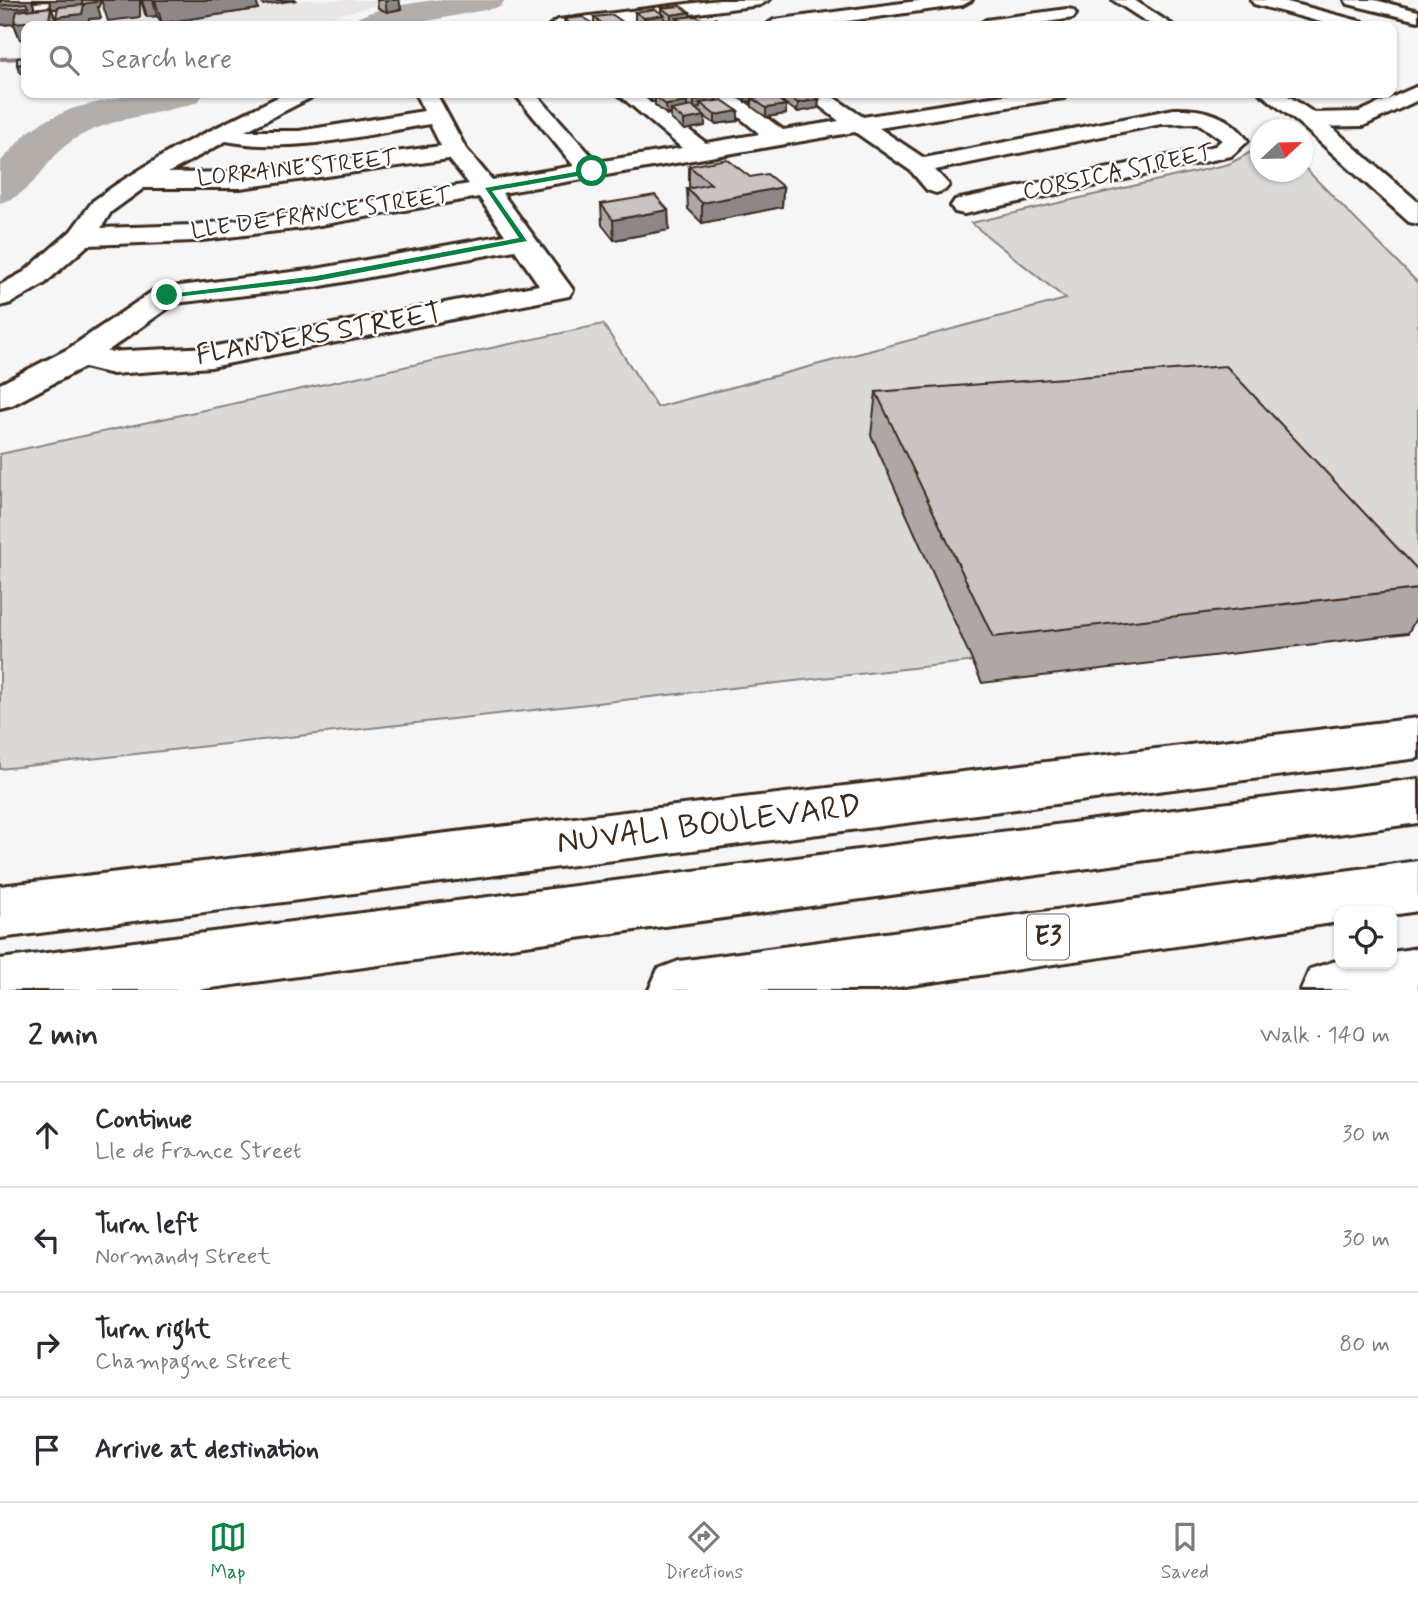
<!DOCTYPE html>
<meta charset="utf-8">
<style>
body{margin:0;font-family:Mynerve,sans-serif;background:#f2f2f3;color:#2b2b33}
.controls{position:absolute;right:21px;bottom:21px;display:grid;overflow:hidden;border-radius:14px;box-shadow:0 2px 5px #0004}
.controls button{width:63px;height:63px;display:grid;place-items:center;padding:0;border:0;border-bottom:2px solid #e1e1e2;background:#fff;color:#2b2b33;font:35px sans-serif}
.compass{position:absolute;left:1250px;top:119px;width:63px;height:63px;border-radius:50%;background:#fff;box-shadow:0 2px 5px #0004;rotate:68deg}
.stop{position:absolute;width:21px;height:21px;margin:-16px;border:5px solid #0b8043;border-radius:50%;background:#fff}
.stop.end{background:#0b8043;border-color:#fff;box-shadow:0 2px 7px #0008}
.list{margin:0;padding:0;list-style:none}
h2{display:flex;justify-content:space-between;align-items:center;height:91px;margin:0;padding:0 28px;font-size:30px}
h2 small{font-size:23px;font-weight:400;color:#7c7c81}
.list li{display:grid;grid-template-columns:46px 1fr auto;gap:21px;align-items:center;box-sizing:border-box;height:105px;padding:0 28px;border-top:2px solid #e1e1e2}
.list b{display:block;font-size:26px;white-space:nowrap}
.list p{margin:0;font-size:23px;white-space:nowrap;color:#7c7c81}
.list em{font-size:23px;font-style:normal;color:#7c7c81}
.icon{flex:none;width:38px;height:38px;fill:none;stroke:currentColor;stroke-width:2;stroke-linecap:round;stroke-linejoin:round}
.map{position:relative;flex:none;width:1418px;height:990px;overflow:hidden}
.search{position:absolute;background:#fff;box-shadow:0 2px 5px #0004;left:21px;right:21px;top:21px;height:77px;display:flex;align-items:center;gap:18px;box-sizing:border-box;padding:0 24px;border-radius:14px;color:#7c7c81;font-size:26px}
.sheet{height:511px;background:#fff}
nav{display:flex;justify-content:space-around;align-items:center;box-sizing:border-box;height:98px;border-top:2px solid #e1e1e2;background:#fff;font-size:19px;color:#7c7c81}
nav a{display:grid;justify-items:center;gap:4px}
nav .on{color:#0b8043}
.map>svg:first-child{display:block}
.built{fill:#e9e7e6}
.green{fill:#dbd9d6;stroke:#8b827a;stroke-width:2}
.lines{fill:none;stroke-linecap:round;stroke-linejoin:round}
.stream{fill:#847972;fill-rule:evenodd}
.river{fill:#b4aeaa;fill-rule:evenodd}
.minor-casing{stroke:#3b2a1e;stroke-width:6}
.secondary-casing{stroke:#3b2a1e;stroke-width:6}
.motorway-casing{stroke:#3b2a1e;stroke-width:6}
.minor{fill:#fff;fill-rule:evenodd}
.secondary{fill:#fff;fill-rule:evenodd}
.motorway{fill:#fff;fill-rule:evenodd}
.wall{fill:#ada8a6;stroke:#3b2a1e;stroke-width:2}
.shaded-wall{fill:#8d8887;stroke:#3b2a1e;stroke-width:2}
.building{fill:#c9c3c1;stroke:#3b2a1e;stroke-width:2}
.route{fill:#0b8043}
.labels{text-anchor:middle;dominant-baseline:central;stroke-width:5;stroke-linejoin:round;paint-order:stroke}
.far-street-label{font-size:23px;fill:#3b2a1e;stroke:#fff}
.shield{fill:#fff;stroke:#766a62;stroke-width:2}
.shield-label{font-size:26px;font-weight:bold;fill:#3b2a1e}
.street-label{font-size:28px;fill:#3b2a1e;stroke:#fff}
.near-street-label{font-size:33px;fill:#3b2a1e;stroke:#fff}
</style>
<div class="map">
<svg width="1418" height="990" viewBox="0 0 1418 990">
<rect width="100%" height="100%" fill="#f7f6f6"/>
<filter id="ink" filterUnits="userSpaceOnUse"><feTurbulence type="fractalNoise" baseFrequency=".0143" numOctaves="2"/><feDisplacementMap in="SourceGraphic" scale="14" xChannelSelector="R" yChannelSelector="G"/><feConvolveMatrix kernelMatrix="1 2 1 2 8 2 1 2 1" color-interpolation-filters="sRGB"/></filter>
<g filter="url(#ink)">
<path class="built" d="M107,0H398L319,20L220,26H110Z"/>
<path class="green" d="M1260,147V172H1302L1303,166L1418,283V612L0,769V454L603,324L657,407L1066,299L971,223L1229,164Z"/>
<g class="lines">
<path class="stream" d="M26,56V60L0,61V57Z"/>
<path class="river" d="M433,0H505L500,7L402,26H348C361,8 412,4 433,0Z
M138,93H204L198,102C158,115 110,117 73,140C43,160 37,193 0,203V162L27,133L44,121L74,108Z"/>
<defs>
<path id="minor" d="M719,0H769L760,5L598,26H549L558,20Z
M925,0H972L963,5L812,26H765L774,20Z
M1251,0H1280L1363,22L1365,26H1336L1254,4Z
M1345,0H1375L1418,11V21L1348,4Z
M1067,9L1073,10L1076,14L1073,18L1021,26H977L986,20Z
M1418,86V100L1363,126L1309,127L1301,125L1298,120L1301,115L1309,113L1359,112Z
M286,93H313L310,98L245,131H299L424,111L415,93H436L466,149L492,180L574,166L514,93H535L597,162L682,148L617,93H640L706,143L760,134L710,93H733L783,130L839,121L803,93H827L863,117L1017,93H1067L1064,98L1056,99L879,128L924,158L1174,109C1204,108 1230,115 1248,141L1231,156L964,214L955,212L951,206L955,200L1215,146L1222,140L1198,123L1161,124L935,170L949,185L945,190L936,193L927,190L911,171L855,132L502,193L573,290L569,296L211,367L113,374L84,367L12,405L0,408V384L68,349L156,289L316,269L505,235L479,197L303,228L194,241L88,245L44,284L11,303L0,306V285L24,272L71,231L93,201L117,184L175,148ZM430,124L441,146L240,172L168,173L226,141C294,154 363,135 430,124ZM449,159L469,184L303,212L194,225L101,228L111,212L144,188H240ZM515,250L539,285L211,347L106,352L175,303L316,287Z"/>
<path id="secondary" d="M1113,0H1134L1174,26H1153Z
M1260,93H1284L1317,115L1418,202V224L1409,222L1301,125Z
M1418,718V758L0,938V886Z"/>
<path id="motorway" d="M1418,779V823L197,990H0V959Z
M1418,861V911L1392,915V911H1339V922L878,990H649L658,969L679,961Z
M1418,948V990H1301L1310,969L1339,960V964H1392V952Z"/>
</defs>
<use href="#minor" class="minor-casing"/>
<use href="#secondary" class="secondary-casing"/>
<use href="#motorway" class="motorway-casing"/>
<use href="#minor" class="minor"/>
<use href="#secondary" class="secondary"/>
<use href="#motorway" class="motorway"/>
</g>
<path class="wall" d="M0,0H100L99,7H98L101,18L89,19L90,20L58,9H52L49,1L33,2L34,7L33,9L51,7L57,23L20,39L14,24L0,25Z
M141,0H256L258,9L162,23L157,16L147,17L145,14Z
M377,0H399L401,9L387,12L378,8Z
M661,8L690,12V16L728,26H644L635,20V12L661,13Z
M594,17L624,23V25L627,26H565L564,19L594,25Z
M641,93H670V94L683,99V96L677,93H711L716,101L738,111V121L715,124L705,117V126L684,130L671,119V114L667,115L655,105V102H651Z
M732,93H769V95L786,105V114L766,117L752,107V101L745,102Z
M771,93H809L819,99L818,108L797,112L783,102V96L777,97Z
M689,166L750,177L783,187L782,207L702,223L688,209L687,189L692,188L689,186Z
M601,204L668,210L669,230L614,240L602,225Z
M876,392L1418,570V615L1408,633L982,683L871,435Z"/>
<path class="shaded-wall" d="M3,0H32L34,7L31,13L51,7L57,23L56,26H26V39H20L14,24L0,25V3Z
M49,0H100L99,7H98L101,18L89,19L88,26H59L56,17L83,6L52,9Z
M101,0H140V17L108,21Z
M142,0H153L157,16L147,17Z
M155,0H256L258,9L162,23Z
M261,0H297L263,5Z
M385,0H399L401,9L387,12Z
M690,12V20L677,18V22L671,23V15Z
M664,15L665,23L651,22V25L644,26V18Z
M624,23V26H604V25Z
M26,63V72L20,73L17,65Z
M651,93H670L671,99L655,96V102H651Z
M746,93H769L768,98H752V101L745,102Z
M777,93H800H783V96L777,97Z
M716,96V105L700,103V108L694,109V100Z
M819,99L818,108L797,112L798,103Z
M687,102V111L671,110V114L667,115L666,105Z
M786,105V114L766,117V108Z
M738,111V121L715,124V115Z
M705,116V126L684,130V120Z
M783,187L782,207L702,223V203Z
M668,210L669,230L614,240L613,220Z"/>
<path class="building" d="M82,0H95L96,2L82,4Z
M26,3L28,7L0,9V6Z
M84,5L82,14L56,17L58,7Z
M680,6L690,12L671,15L661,8Z
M51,7L49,20L14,23L17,11Z
M655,9L664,15L644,18L635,12Z
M613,15L624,23L604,25L594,17Z
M696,16L703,20L691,22V26H689L677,18Z
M583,17L596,26H573L564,19Z
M715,18L728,26H698L691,22Z
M670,20L679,26H656L651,22Z
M26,57V63L17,65V58Z
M675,93L687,102L666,105L655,96Z
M685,93H711L716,96L694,100Z
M783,93H809L819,99L798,103Z
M772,95L786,105L766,108L752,98Z
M722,100L738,111L715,115L700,103Z
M692,106L705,116L684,120L671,110Z
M727,159L750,177L767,174L783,187L702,203L687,189L711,184L689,166Z
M655,195L668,210L613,220L601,204Z
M1226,366L1418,570V589L993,637L876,392Z"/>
</g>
<path class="route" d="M592,169L595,173L492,191L527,241L316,281L167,298L162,295L316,276L519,238L485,188Z"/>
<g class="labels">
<g class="far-street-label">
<text transform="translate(297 169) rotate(-6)">LORRAINE STREET</text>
<text transform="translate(1118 173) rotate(-12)">CORSICA STREET</text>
<text transform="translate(321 214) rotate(-8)">LLE DE FRANCE STREET</text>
</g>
<rect class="shield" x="1027" y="914.5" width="42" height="45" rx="5"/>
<g class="shield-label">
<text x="1048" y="937">E3</text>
</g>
<g class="street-label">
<text transform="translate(319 335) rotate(-10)">FLANDERS STREET</text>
</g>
<g class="near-street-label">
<text transform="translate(709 825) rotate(-7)">NUVALI BOULEVARD</text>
</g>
</g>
</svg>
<div class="controls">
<button><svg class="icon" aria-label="locate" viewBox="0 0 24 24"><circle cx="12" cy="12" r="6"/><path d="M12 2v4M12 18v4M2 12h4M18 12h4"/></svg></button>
</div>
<svg class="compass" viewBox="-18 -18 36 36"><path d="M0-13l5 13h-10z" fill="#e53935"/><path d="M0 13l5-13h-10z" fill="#7c7c81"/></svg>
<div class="stop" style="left:592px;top:171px"></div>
<div class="stop end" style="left:167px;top:295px"></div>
<div class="search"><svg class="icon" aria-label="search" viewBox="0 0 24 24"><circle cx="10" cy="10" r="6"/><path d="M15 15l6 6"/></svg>Search here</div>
</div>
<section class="sheet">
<h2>2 min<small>Walk · 140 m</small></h2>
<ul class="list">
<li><svg class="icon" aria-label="ahead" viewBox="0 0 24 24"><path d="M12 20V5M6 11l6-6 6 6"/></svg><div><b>Continue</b><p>Lle de France Street</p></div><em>30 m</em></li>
<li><svg class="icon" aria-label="left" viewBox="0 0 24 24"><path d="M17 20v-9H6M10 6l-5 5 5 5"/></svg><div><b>Turn left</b><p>Normandy Street</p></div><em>30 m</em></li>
<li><svg class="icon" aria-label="right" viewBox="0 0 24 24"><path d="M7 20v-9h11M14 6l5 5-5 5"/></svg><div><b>Turn right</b><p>Champagne Street</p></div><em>80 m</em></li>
<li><svg class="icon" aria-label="arrive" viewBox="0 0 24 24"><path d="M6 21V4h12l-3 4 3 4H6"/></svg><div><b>Arrive at destination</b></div></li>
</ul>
</section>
<nav>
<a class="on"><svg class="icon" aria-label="map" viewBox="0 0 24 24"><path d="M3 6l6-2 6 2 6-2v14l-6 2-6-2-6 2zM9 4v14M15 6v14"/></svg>Map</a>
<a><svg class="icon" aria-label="directions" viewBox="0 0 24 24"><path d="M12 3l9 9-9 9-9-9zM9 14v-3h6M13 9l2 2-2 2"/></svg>Directions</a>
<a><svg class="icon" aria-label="saved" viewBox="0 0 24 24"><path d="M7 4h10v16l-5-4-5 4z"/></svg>Saved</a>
</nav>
